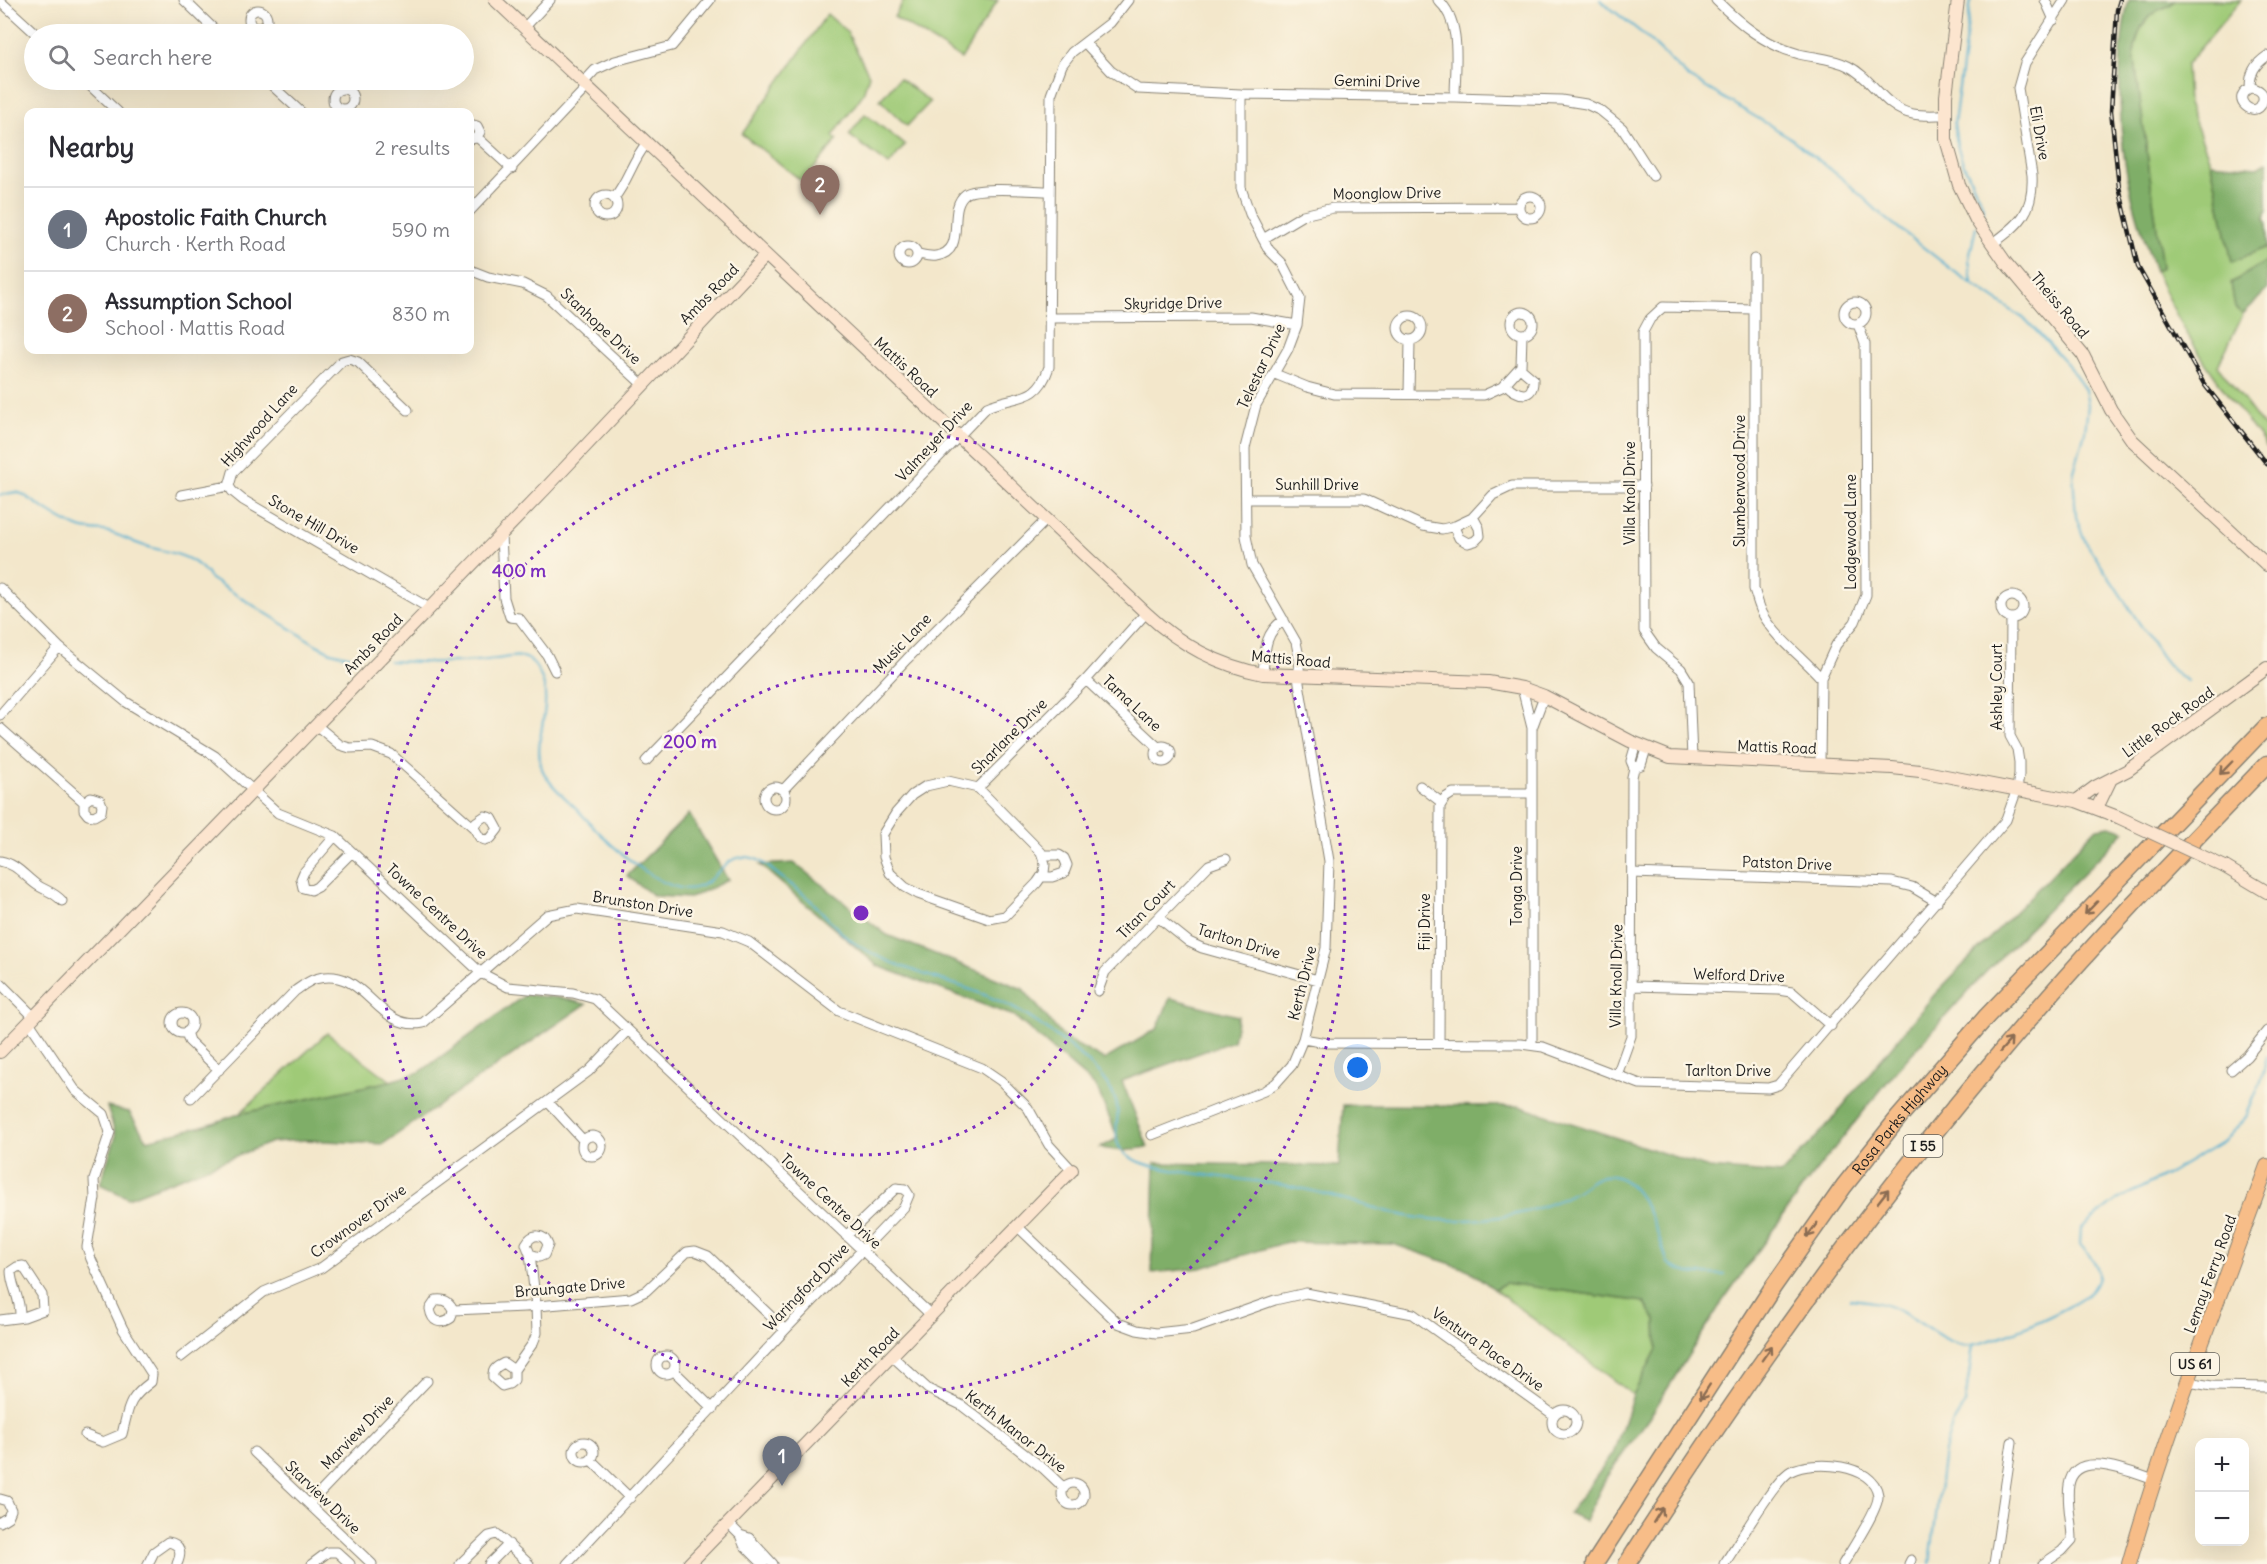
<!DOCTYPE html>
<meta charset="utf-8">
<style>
body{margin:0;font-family:Delius,sans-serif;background:#f2f2f3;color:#2b2b33}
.controls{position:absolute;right:18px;bottom:18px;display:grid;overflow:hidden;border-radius:12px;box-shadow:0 6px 24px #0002}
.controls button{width:54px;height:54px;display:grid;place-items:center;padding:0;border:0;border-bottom:2px solid #e1e1e2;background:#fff;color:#2b2b33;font:30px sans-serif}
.you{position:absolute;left:1358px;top:1068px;width:21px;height:21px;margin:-15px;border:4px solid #fff;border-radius:50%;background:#1a73e8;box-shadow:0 0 0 9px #1a73e833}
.badge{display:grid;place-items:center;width:39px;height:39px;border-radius:50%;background:#1a73e8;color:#fff;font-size:20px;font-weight:700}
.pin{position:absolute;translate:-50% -50px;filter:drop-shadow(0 2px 3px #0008)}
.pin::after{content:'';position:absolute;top:32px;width:21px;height:18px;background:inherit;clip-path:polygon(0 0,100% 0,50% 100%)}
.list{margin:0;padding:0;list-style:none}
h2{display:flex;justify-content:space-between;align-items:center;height:78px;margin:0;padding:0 24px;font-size:26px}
h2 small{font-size:20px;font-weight:400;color:#7c7c81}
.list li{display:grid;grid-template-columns:39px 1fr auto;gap:18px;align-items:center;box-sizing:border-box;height:84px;padding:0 24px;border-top:2px solid #e1e1e2}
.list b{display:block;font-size:22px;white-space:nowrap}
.list p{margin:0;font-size:20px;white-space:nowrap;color:#7c7c81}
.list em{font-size:20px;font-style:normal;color:#7c7c81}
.icon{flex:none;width:33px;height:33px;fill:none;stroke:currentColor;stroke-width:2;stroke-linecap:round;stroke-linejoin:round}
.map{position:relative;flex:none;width:2267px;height:1564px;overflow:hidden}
.search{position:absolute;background:#fff;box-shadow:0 6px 24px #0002;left:24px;top:24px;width:450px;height:66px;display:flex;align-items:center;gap:15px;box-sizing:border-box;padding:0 21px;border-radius:33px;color:#7c7c81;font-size:22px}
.panel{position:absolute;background:#fff;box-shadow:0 6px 24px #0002;left:24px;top:108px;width:450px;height:246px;border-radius:12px}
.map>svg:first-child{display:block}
.green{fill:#9fca77;stroke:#5e734a;stroke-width:1.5}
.forest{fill:#7fae68;stroke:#4e6542;stroke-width:1.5}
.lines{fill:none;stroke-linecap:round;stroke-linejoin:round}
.stream{stroke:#52afd0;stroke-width:2}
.street-casing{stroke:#888274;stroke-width:11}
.secondary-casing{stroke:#888274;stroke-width:14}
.primary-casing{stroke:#888274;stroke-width:16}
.highway-casing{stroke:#888274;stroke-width:19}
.street{stroke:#fff;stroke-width:9}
.secondary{stroke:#fce5cf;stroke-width:12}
.primary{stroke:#f7bd88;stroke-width:14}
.highway{stroke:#f7bd88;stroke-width:16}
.rail-casing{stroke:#1c1c1c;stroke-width:4.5}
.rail{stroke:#fcf5e5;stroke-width:2;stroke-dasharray:7;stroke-linecap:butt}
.secondary-bridge-casing{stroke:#888274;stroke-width:14;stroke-linecap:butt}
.secondary-bridge{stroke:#fce5cf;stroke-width:12}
.oneway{stroke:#8a6c52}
.ring{fill:none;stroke:#7b2cbf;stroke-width:3;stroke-dasharray:3 6}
.labels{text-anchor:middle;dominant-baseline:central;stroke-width:5;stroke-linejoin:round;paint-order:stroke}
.shield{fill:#fcf5e5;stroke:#5f5d58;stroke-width:1.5}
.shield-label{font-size:14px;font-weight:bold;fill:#1c1c1c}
.street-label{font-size:15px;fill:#1c1c1c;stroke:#fcf5e5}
.centre{fill:#7b2cbf;stroke:#fcf5e5;stroke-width:3}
.ring-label{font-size:18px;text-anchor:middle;font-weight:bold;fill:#7b2cbf;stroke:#fcf5e5;stroke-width:5;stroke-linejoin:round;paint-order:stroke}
</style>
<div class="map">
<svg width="2267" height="1564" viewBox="0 0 2267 1564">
<rect width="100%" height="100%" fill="#fcf5e5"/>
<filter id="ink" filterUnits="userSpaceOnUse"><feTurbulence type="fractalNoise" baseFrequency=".0167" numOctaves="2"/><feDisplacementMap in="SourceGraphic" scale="12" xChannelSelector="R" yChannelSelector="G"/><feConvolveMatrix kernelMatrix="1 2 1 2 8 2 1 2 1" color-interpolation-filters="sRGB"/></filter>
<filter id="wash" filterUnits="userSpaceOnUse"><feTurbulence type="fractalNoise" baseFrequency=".008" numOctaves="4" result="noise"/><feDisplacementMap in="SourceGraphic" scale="24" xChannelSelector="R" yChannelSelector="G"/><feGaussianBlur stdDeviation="1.35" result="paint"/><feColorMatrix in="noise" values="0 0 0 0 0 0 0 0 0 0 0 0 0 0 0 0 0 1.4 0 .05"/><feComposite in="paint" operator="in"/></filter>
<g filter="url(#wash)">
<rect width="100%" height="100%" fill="#f3e7cb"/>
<path class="green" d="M904,0H998L961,59L894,17Z
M2175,0H2241L2186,65L2188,104L2211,163L2232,261L2267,247V261L2231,283L2235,308L2243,314L2218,366L2267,431V447C2223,390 2184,338 2155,271L2162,268L2134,53C2136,39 2141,21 2155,12C2162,7 2170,8 2175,0Z
M827,14L847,32L869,75L863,94L833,136L837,140L803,182L742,134Z
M899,78L930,102L907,126L880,100Z
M865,114L905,145L889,165L849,135Z
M327,1033L391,1081L239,1114Z
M1505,1283L1645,1302L1656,1320L1657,1349L1633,1395L1494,1289Z"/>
<path class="forest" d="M2129,0H2175C2170,8 2162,7 2155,12C2141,21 2136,39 2134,53L2162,268L2155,271C2145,242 2135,213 2129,183C2118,135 2116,46 2129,0Z
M2267,162V209L2265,219L2267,222V247L2232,262L2211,163L2257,167Z
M2267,261V290L2243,314L2235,308L2231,283Z
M689,814L728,880L690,898L654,896L627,876Z
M2110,826L2125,831L1983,975L1896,1071L1804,1186L1722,1302L1649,1418L1607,1476L1585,1521L1569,1513L1613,1454L1633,1395L1657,1349L1656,1320L1644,1302L1505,1283L1494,1289L1469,1270L1393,1244L1287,1242L1201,1268L1152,1273L1155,1163L1339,1166L1343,1105L1519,1106L1709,1168L1781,1174L1823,1130L1934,995L2097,828Z
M794,863L887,935L1023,989L1064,1038L1104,1060L1157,1029L1170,998L1238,1016L1233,1041L1122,1081L1148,1147L1123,1151L1100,1148L1118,1138L1096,1087L1014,1016L878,966L760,865Z
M525,995L562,998L586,1004L383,1144L307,1140L272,1142L128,1198L100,1184L116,1136L107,1107L129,1112L147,1140L210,1124L239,1114L390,1081L420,1072Z"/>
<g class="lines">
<path class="stream" d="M1600,0L1643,34L1688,77L1788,136L1844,180L1883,216L1955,272L2027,321L2068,365L2085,390L2088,405L2085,432L2073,475L2076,517L2085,541L2161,656L2172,670L2187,681
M1971,0L1954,124L1957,145L1963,163L1983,206L1982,221
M1972,283L1969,259L1976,227
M0,495L16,492L22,494C39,505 58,519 77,527C86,531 95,530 104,531C116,533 128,540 139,544C168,554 192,551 211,579L317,645L331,652L352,657
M389,661C424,662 461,664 496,659C506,658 519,654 528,659C535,663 539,672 542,679C553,710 532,740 542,769C548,783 563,796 574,806C600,834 621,857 654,877C719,916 712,844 756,859C763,862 770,868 776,873C787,882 798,889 808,898C825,913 837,932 856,944C909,978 978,983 1030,1018C1057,1036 1100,1066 1114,1096C1126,1121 1101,1144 1135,1160C1149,1167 1167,1169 1183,1172C1218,1177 1254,1180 1289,1186C1324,1192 1358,1204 1393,1213C1428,1222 1463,1222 1499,1217C1509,1215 1521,1214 1531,1210C1546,1206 1563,1199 1577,1191C1588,1184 1598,1173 1613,1176C1645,1182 1658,1237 1668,1263C1683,1277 1706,1273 1725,1275
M1850,1299C1866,1301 1883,1302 1898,1310C1918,1320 1941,1340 1962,1345C1979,1350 2079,1307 2091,1291C2094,1287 2098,1280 2098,1275C2099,1263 2086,1253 2080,1244L2081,1228L2117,1200L2168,1174L2225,1140L2246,1117L2261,1081L2267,1057
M1930,1564L1944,1451L1952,1425L1965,1404L1973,1345"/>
</g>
</g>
<g filter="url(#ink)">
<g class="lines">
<defs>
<path id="street" d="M184,0L219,34
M1438,0C1463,22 1455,66 1455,97
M1716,0C1740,24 1765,45 1799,54C1816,58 1832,58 1848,66C1873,78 1884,109 1913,114C1923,116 1935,115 1945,115
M2045,0L2054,20
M0,1L36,34
M249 19a9 9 0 1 1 18 0a9 9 0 1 1-18 0Z
M524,28L550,0
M243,34L252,26
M1085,43L1111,71L1138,89L1241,94L1455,97L1561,100L1586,104L1601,111L1622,128L1653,176
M84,80L118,112
M266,80L301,112
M583,83L595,70L615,61L672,46L710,0
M2250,88C2259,88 2266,94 2262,103C2256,120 2228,99 2250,88C2250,73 2254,65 2267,56
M333 99a10 10 0 1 1 20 0a10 10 0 1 1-20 0Z
M470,124L477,126L480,132L476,138L470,139
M477,137L512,169
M595 206a11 11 0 1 1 22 0a11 11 0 1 1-22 0Z
M1519 207a11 11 0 1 1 22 0a11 11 0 1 1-22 0Z
M614,198C628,181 632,161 646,144
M470,211L587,87
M1263,239L1303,215L1333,208L1518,207
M1992,244C2020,224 2034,212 2032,175L2018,88L2025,63L2065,0
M899 255a9 9 0 1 1 18 0a9 9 0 1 1-18 0Z
M918,254C923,255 931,257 936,256C969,251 945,209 966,194C978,186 1034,191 1050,191
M1754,259V589C1757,598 1759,608 1764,616C1778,640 1803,657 1821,678
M470,270L488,277L523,284L547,296L643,385
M1844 313a11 11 0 1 1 22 0a11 11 0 1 1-22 0Z
M1511 323a11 11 0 1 1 22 0a11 11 0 1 1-22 0Z
M1398 328a12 12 0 1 1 24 0a12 12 0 1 1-24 0Z
M1050,318L1251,317L1297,325
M1275,374L1307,387L1334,394L1484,395L1502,387L1521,366L1522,335
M1506,384C1516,395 1534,401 1533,379L1520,368
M1409,394L1410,341
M229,486L233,472L342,361L349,359L358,362L408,410
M181,495L229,486L232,491L243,500L429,608
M1246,499H1364L1423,526L1442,529L1455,526L1472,518L1493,495L1512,486H1644
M1454,527L1459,538L1468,543L1475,541L1480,536L1479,528L1473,517
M501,535L504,598L510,617L519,618L547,655L555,671
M0,588L59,647L126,702L215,756L278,813L335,836L481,973L508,987L573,993L595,999L931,1315
M2001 607a11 11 0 1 1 22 0a11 11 0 1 1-22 0Z
M1263,674C1265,652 1264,632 1284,620
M1086,680L1159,748
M1522,688L1532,728V1045
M0,715L59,647
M316,725L340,745L350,748L372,747L391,754L474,828L480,838L485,840L491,838L498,829L492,818L485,816L476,822L474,828
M0,728L84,802V810L88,815L94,816L101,812L102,805L100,800L91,797L84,802
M1532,728L1544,696
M1155 754a8 8 0 1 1 16 0a8 8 0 1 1-16 0Z
M1692,759L1689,682L1681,669L1656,648L1644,631L1643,332L1650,319L1663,307L1753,309
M646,761L987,407C1017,394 1037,404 1049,367L1051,95L1062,65L1072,52L1110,23L1128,0
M1820,764L1821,678L1836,645L1855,622L1866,595L1865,344L1858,324
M1634,768L1641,765L1646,749
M1420,786L1441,802
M764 798a11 11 0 1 1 22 0a11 11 0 1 1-22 0Z
M978,788L1041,852L1045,864L1044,873L1037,883L1005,916L989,919L918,894L905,887L890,873L884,857L883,834L896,813L912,795L926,786L948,781L978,788L1086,680L1146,613
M783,790L907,659L1046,520
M335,836L304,872L301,879L303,888L311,890L317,887L352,852
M0,861C17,864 24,876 37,885C46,891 54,892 62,901
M1632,873L1892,882L1912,887L1937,902
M1041,877H1052L1064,873L1067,865L1064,858L1059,855H1042
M1159,918L1189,942L1202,948L1318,980
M0,983L34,1017
M1633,986L1779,990L1792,992L1831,1026
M1098,991L1105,972L1209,865L1226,859
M172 1023a10 10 0 1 1 20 0a10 10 0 1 1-20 0Z
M29,1022L75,1090L104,1114L110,1132L94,1180L95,1198L87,1247L91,1259L123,1329L152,1374L151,1382C127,1400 129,1407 122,1434L103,1442L85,1435
M186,1032L189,1041L219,1070
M1303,1039L1327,1043L1521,1044L1543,1047L1640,1084L1768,1088L1778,1085L2006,820L2017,789L2019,775V762L2017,749L2010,736L2011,618
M1439,1043L1440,806L1445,798L1453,793H1531
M2231,1070L2247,1056L2267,1031
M1617,1075L1631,1036L1632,777L1634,768L1631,761L1636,744
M191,1098L295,991C301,987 308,981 315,979C366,964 375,1032 423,1023L547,915L577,909L723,931L749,942L839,1011L982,1068L1001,1081L1028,1108L1049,1145L1072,1170
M548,1102L583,1140
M1152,1135L1264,1091L1276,1083L1292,1065L1303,1039L1326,948L1329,861L1298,677L1300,662L1296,642L1252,565L1246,536L1245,448L1256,405L1288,349L1297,325L1300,298L1282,263L1269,250L1263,239L1250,214L1241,188V94
M582 1146a10 10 0 1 1 20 0a10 10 0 1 1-20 0Z
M1018,1227L1118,1323L1137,1330L1156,1333L1193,1329L1275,1300L1306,1293L1413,1314L1554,1415
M453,1310L451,1318C440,1325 432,1322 430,1309L436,1300C444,1299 450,1302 453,1310L525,1307L631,1298L646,1291L687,1252L695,1251L708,1256L785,1330
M0,1320L24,1317L43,1310L42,1295L23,1266L17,1267L11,1271C11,1287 21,1298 20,1317
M657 1365a9 9 0 1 1 18 0a9 9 0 1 1-18 0Z
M892,1356L928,1389L961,1405L1044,1469L1064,1488
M181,1357L264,1292L321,1268L589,1071L628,1030
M514,1370L504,1363C496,1367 492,1369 493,1378L502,1386L509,1384L514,1380V1370L533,1343L537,1333L536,1306L530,1254L526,1244C532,1233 544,1233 548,1245L544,1255L539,1257L530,1254
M674,1371L713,1409
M2188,1382L2212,1386L2267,1387
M1552 1422a12 12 0 1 1 24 0a12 12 0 1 1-24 0Z
M574 1452a10 10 0 1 1 20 0a10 10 0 1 1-20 0Z
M254,1452L372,1564
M591,1460L630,1498
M1062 1494a11 11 0 1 1 22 0a11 11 0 1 1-22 0Z
M0,1499L7,1501L11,1510L8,1517L0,1522
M309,1504L427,1381
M729,1524L740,1535L744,1545L763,1564
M740,1535L749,1538L773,1564
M148,1564L154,1552L168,1542C181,1544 182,1553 177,1564
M312,1564L328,1552H337L350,1564
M460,1564L489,1536L497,1534L529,1564
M489,1564L509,1544
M567,1564L785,1330L904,1207L909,1195L905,1189L896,1188L846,1236
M1724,1564C1737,1546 1775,1479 1791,1471C1813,1460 1874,1463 1878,1495C1880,1507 1850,1552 1843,1564
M1909,1564L1911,1560
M1994,1564L2012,1442
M2043,1564L2062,1551L2072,1540C2072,1522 2066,1502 2069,1485C2075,1447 2133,1473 2154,1480"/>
<path id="secondary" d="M495,0L1146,613C1180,645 1217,665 1263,674L1488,682L1522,688L1544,696L1630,741L1670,757L1892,768L1920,771L2076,801L2118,817
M1958,0L1946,96V139L1959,185L1976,220L2006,263L2083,355L2111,410L2132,440L2267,565
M2076,801L2095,787L2128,770L2267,668
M2097,808L2111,779
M2225,867L2267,892
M0,1052L546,488L765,256
M689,1564L1072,1170"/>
<path id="primary" d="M2129,1564C2167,1429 2219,1298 2267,1166"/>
<g id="highway">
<path id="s1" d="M1594,1564L1773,1287L1844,1186L1899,1117L1987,1016L2267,726"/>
<path d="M1627,1564C1741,1386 1863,1214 2001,1052C2085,952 2176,858 2267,764"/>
</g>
</defs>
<use href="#street" class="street-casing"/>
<use href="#secondary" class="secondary-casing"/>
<use href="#primary" class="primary-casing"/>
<use href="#highway" class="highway-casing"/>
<use href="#street" class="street"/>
<use href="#secondary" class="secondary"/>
<use href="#primary" class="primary"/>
<use href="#highway" class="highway"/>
<defs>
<path id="rail" d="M2120,0L2117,10L2111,111L2119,187L2138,267L2204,384L2267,464"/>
</defs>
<use href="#rail" class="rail-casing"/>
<use href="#rail" class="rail"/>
<defs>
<path id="secondary-bridge" d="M2118,817L2225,867"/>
</defs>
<use href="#secondary-bridge" class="secondary-bridge-casing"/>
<use href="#secondary-bridge" class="secondary-bridge"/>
</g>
<defs><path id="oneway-shaft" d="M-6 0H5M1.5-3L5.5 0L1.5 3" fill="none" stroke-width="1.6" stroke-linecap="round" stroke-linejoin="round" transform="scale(1.5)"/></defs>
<g class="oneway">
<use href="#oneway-shaft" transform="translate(2226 768) rotate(134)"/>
<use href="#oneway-shaft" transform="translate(2091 908) rotate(134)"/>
<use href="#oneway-shaft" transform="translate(2006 1045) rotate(-49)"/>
<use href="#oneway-shaft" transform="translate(1883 1196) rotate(-52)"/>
<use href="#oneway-shaft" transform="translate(1812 1230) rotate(126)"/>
<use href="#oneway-shaft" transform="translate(1767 1353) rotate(-55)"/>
<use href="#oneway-shaft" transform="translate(1705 1392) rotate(123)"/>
<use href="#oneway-shaft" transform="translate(1658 1515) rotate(-58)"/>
</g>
</g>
<g class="ring">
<circle cx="861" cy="913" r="242"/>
<circle cx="861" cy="913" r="484"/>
</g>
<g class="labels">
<g class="shield">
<rect x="1903.5" y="1135" width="39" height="22" rx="4.5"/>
<rect x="2171" y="1353" width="48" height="22" rx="4.5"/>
</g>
<g class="shield-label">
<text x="1923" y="1146">I 55</text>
<text x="2195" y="1364">US 61</text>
</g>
<g class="street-label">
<text transform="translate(1377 81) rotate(1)">Gemini Drive</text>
<text transform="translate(2040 133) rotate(80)">Eli Drive</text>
<text transform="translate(1387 193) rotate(-1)">Moonglow Drive</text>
<text transform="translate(709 294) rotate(-46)">Ambs Road</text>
<text transform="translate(1173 303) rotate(-1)">Skyridge Drive</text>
<text transform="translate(2060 305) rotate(50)">Theiss Road</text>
<text transform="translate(601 326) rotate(43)">Stanhope Drive</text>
<text transform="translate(1261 366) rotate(-65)">Telestar Drive</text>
<text transform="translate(906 367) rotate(43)">Mattis Road</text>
<text transform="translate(259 425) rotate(-48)">Highwood Lane</text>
<text transform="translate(934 441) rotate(-47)">Valmeyer Drive</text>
<text transform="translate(1739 481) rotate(-90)">Slumberwood Drive</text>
<text x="1317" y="484">Sunhill Drive</text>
<text transform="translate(1629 493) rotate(-90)">Villa Knoll Drive</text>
<text transform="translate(314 524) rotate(30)">Stone Hill Drive</text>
<text transform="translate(1850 532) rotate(-90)">Lodgewood Lane</text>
<text transform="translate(902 643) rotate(-46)">Music Lane</text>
<text transform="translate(373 644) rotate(-46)">Ambs Road</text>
<text transform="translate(1291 659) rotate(5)">Mattis Road</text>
<text transform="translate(1996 687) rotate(-90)">Ashley Court</text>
<text transform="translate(1132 703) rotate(43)">Tama Lane</text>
<text transform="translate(2168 722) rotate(-36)">Little Rock Road</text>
<text transform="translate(1009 736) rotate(-45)">Sharlane Drive</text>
<text transform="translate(1777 747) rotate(2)">Mattis Road</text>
<text transform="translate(1787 863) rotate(2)">Patston Drive</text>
<text transform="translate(1516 886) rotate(-90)">Tonga Drive</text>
<text transform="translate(643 904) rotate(9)">Brunston Drive</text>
<text transform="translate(1146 909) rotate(-46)">Titan Court</text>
<text transform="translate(437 911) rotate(43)">Towne Centre Drive</text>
<text transform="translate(1424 922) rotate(-90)">Fiji Drive</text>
<text transform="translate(1239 941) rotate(17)">Tarlton Drive</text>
<text transform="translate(1739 975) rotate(2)">Welford Drive</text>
<text transform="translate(1616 976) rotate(-89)">Villa Knoll Drive</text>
<text transform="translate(1302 983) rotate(-76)">Kerth Drive</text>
<text x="1728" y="1070">Tarlton Drive</text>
<text stroke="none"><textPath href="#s1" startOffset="540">Rosa Parks Highway</textPath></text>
<text transform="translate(831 1201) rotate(43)">Towne Centre Drive</text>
<text transform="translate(358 1221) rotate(-36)">Crownover Drive</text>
<text transform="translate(2210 1274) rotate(-70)">Lemay Ferry Road</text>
<text transform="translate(570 1287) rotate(-5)">Braungate Drive</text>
<text transform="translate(806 1287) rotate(-46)">Waringford Drive</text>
<text transform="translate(1488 1349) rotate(35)">Ventura Place Drive</text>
<text transform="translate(870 1357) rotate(-46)">Kerth Road</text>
<text transform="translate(1016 1431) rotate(38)">Kerth Manor Drive</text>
<text transform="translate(357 1432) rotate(-46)">Marview Drive</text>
<text transform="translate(323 1497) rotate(44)">Starview Drive</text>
</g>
</g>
<circle cx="861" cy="913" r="9" class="centre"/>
<g class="ring-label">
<text x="519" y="577">400 m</text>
<text x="690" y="748">200 m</text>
</g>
</svg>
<div class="controls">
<button>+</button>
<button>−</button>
</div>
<div class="you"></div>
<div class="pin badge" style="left:782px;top:1486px;background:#6b7280">1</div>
<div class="pin badge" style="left:820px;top:215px;background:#8d6e63">2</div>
<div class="search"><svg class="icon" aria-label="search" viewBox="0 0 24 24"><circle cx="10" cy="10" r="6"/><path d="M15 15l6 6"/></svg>Search here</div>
<section class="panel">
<h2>Nearby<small>2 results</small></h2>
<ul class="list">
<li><span class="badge" style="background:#6b7280">1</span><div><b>Apostolic Faith Church</b><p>Church · Kerth Road</p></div><em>590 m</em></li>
<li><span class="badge" style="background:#8d6e63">2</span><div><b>Assumption School</b><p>School · Mattis Road</p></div><em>830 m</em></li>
</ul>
</section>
</div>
